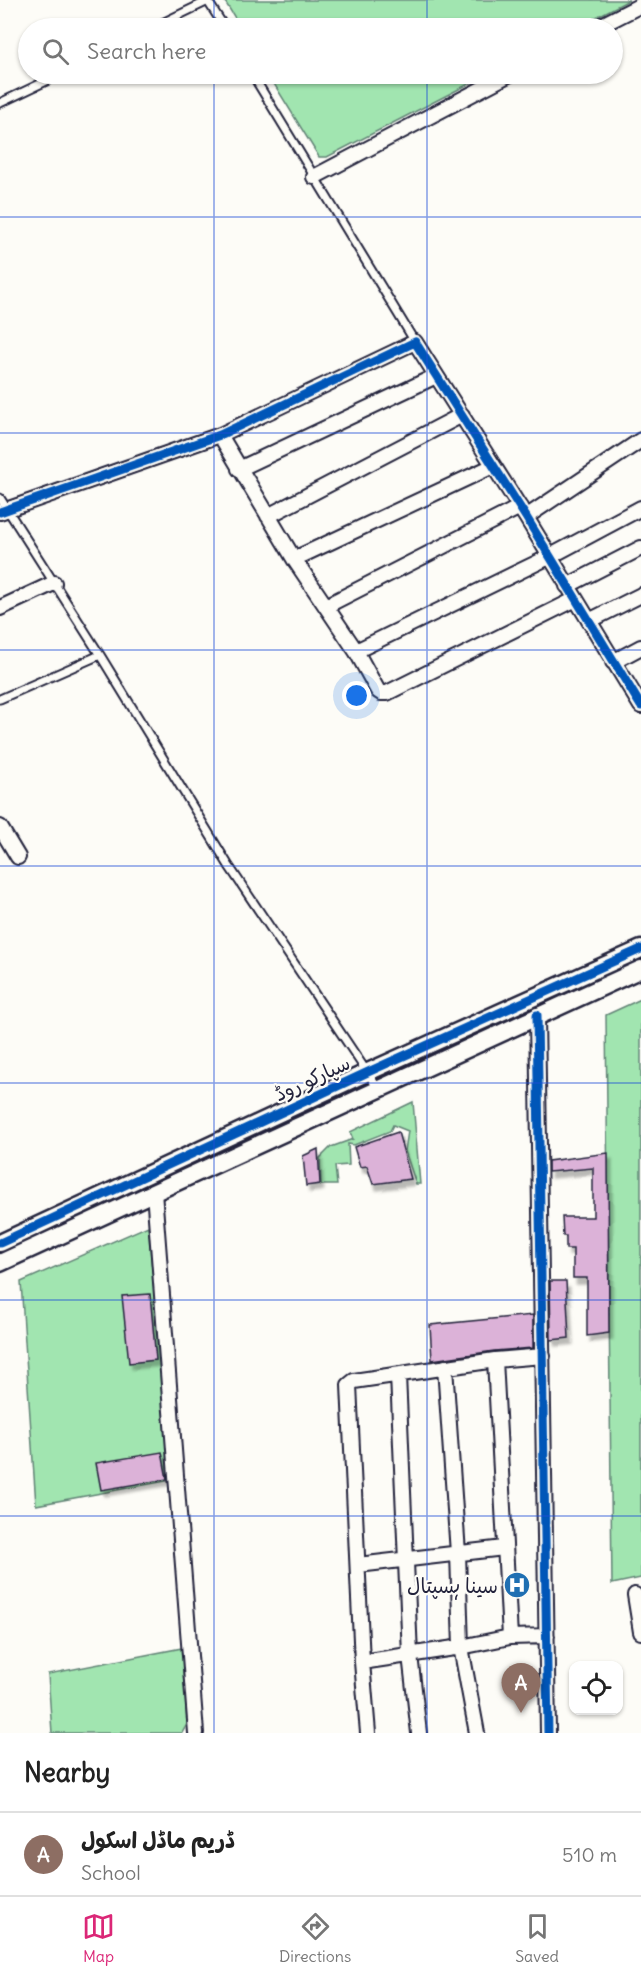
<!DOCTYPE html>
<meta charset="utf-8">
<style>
body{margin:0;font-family:Delius,"Playpen Sans Arabic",sans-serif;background:#f2f2f2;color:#222}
.controls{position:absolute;right:18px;bottom:18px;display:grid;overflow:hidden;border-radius:12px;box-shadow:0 2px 4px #0004}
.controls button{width:54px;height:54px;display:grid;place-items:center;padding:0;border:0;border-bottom:2px solid #e0e0e0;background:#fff;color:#222;font:30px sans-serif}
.you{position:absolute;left:357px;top:696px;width:21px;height:21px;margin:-15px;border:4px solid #fff;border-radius:50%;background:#1a73e8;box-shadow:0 0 0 9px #1a73e833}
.badge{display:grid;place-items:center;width:39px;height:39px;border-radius:50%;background:#db2777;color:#fff;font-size:20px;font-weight:700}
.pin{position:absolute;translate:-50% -50px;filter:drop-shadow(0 2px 3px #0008)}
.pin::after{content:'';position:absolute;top:32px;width:21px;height:18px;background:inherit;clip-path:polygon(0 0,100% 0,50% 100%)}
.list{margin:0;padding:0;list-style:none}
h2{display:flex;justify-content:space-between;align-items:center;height:78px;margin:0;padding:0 24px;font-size:26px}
h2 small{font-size:20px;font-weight:400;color:#767676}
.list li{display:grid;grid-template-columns:39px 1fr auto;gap:18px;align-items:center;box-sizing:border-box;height:84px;padding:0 24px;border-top:2px solid #e0e0e0}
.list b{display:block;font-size:22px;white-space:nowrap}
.list p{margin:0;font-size:20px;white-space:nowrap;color:#767676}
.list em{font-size:20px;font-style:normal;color:#767676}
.icon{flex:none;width:33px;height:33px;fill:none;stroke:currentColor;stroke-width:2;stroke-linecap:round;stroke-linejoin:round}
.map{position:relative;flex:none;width:641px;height:1733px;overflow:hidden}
.search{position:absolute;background:#fff;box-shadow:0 2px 4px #0004;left:18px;right:18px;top:18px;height:66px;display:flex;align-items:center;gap:15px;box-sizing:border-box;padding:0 21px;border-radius:33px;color:#767676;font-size:22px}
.sheet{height:162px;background:#fff}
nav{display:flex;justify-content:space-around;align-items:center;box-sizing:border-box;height:84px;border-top:2px solid #e0e0e0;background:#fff;font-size:16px;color:#767676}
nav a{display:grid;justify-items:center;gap:3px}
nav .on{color:#db2777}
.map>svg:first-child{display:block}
.green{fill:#a1e5b0;stroke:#628476;stroke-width:1.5}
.building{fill:#dcb2d8;stroke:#22223b;stroke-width:1.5;filter:url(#shadow)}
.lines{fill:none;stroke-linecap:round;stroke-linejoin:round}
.service-casing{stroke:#22223b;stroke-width:11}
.minor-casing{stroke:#22223b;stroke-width:18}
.tertiary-casing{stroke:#22223b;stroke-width:21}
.service{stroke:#fdfcf7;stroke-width:7}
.minor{stroke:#fdfcf7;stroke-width:14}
.tertiary{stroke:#fdfcf7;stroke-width:16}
.cycleway-casing{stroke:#fdfcf7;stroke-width:13}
.cycleway{stroke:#0057b8;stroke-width:9}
.grid{fill:none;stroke:#1d4ed8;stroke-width:1.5;stroke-opacity:0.55}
.labels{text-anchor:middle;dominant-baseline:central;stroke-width:4.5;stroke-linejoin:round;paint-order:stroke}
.street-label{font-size:20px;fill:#22223b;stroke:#fdfcf7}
.poi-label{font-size:20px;fill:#22223b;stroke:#fdfcf7;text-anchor:end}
</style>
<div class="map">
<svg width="641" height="1733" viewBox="0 0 641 1733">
<defs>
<filter id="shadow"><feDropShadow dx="3.5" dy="6" stdDeviation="1.5" flood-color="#0004"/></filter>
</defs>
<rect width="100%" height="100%" fill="#fdfcf7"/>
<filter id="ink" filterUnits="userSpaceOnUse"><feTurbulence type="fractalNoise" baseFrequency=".0167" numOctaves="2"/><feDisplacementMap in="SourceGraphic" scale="12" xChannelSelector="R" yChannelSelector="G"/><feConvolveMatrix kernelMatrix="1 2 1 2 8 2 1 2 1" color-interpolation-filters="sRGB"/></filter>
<g filter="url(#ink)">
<path class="green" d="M224,0H629L581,25L574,20L567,24L569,28H241Z
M268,74H488L327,157H319Z
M641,999V1578L612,1584L606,1015Z
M413,1102L420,1184H416L405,1151L408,1131L393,1125L390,1131L354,1145L348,1144L349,1165L335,1166L337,1185H321L320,1158L331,1147L353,1139L350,1132Z
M148,1226L172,1480L36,1505L21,1282Z
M182,1648L187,1724L182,1733H52L48,1674Z"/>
<path class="building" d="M398,1132L411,1179L373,1184L367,1166L360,1167L354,1147Z
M318,1149L320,1184L306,1186L303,1156Z
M608,1153L609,1333L587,1336V1278H573V1249H566V1236H563L562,1217H593V1168L548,1172V1161Z
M550,1281H566L569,1338L551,1340Z
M150,1294L156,1360L129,1363L122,1296Z
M533,1315V1348L494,1351L432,1360L430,1325Z
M162,1452L167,1479L101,1490L96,1463Z"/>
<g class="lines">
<defs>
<path id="service" d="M207,0L225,28
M152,28L208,1
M252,74L415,342
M0,103L61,74
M0,498L100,655L229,866L379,1090
M0,699L100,655"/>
<path id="minor" d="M596,28L641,5
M314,177L510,74
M220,435L294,559L356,651L378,691L381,693H387L576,599
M239,469L436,376
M0,512L220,435L415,342L526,517L641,706
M268,516L462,415
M526,517L641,440
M294,559L493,466
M567,586L641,548
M326,606L520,507
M0,608L54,583
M589,621L641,595
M356,651L549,557L641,508
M613,662L641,647
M0,827L18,857
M537,1015L548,1733
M154,1192L196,1733
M495,1360L510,1637
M445,1367L458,1553L461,1647L477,1733
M398,1375L410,1655L419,1733
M358,1565L504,1548
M635,1595L641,1632
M362,1662L461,1647L510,1637L547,1636
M368,1733L362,1662L349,1385L354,1381L495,1360L543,1356"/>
<path id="tertiary" d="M0,1243L368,1072L641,949
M0,1263L641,969"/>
</defs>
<use href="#service" class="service-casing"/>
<use href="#minor" class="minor-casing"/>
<use href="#tertiary" class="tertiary-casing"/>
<use href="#service" class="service"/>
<use href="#minor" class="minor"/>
<use href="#tertiary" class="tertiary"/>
<defs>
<path id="cycleway" d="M0,512L220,435L415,342L526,517L641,706
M537,1015L548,1733
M0,1243L368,1072L641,949"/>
</defs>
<use href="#cycleway" class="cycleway-casing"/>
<use href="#cycleway" class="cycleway"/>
</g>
</g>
<path class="grid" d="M214,0V28M427,0V28M214,74V1733M427,74V1733M0,217H641M0,433H641M0,650H641M0,866H641M0,1083H641M0,1300H641M0,1516H641"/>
<defs>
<symbol id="hospital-disc" viewBox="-11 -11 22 22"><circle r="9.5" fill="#1f6fb2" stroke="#fdfcf7"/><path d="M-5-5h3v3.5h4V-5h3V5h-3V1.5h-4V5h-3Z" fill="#fff"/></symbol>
</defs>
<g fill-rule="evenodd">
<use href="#hospital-disc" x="502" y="1570" width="30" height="30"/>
</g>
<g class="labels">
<g class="street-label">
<text transform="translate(312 1078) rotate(-25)">سپارکو روڈ</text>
</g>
<g class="poi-label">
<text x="498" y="1585">سینا ہسپتال</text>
</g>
</g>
</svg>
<div class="controls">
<button><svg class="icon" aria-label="locate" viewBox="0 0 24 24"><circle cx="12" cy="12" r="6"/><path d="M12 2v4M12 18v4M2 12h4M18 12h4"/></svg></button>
</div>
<div class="you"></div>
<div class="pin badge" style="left:521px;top:1713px;background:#8d6e63">A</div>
<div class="search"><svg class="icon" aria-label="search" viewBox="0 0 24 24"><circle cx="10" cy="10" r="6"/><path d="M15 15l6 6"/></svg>Search here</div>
</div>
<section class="sheet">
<h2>Nearby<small></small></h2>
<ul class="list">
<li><span class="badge" style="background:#8d6e63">A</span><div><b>ڈریم ماڈل اسکول</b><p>School</p></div><em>510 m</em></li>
</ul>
</section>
<nav>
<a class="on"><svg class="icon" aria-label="map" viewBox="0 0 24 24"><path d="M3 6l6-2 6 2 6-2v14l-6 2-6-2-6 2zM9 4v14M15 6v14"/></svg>Map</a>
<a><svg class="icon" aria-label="directions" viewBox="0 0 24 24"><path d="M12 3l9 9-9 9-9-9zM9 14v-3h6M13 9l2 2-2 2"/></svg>Directions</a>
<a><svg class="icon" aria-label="saved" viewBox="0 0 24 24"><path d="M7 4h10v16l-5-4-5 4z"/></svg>Saved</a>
</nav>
